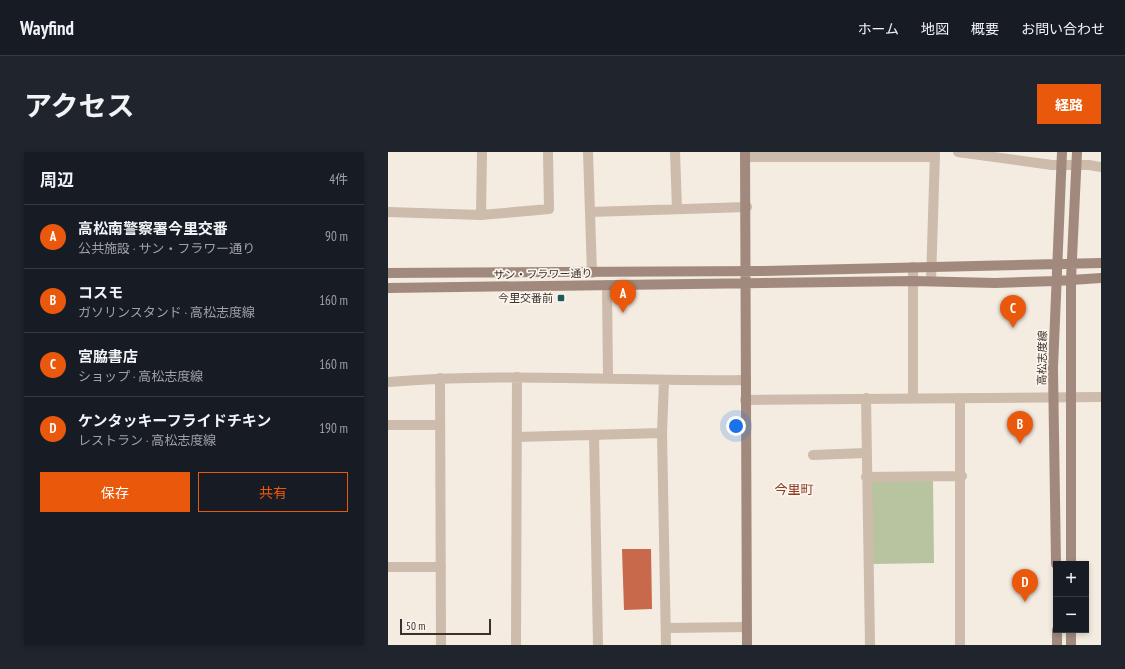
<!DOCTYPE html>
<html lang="ja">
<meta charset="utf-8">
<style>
body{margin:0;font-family:"PT Sans Narrow","Noto Sans JP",sans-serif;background:#20242c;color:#f1f3f6}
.controls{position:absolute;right:12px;bottom:12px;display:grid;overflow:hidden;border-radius:0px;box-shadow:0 2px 6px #0003}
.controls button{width:36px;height:36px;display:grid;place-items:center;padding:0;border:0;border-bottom:1px solid #363941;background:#171b24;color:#f1f3f6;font:20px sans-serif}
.scale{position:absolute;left:12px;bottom:10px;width:91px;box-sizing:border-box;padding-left:4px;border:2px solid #3b302b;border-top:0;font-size:11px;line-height:14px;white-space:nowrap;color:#3b302b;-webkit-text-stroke:3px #fbf5ee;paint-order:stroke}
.you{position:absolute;left:348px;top:274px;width:14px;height:14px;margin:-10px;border:3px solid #fff;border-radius:50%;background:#1a73e8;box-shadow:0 0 0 6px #1a73e833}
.badge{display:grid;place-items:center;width:26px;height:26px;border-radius:50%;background:#ea580c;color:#fff;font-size:13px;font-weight:700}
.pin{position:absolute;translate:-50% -33px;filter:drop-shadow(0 1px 2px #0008)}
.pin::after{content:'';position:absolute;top:21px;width:14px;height:12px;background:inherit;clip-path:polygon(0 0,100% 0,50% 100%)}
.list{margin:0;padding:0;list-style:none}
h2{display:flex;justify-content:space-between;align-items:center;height:52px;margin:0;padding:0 16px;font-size:17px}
h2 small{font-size:13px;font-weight:400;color:#9ea1a6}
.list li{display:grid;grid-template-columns:26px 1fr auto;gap:12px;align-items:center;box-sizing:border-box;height:64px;padding:0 16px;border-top:1px solid #363941}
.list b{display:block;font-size:15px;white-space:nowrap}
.list p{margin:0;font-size:13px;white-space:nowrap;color:#9ea1a6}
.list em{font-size:13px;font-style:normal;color:#9ea1a6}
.actions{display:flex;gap:8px;padding:12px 16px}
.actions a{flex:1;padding:9px 0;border:1px solid #ea580c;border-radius:0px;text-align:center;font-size:14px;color:#ea580c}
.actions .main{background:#ea580c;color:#fff}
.map{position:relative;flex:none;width:713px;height:493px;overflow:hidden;border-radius:0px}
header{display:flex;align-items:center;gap:24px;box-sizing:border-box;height:56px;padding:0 20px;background:#171b24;border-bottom:1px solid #363941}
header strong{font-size:19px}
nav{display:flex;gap:22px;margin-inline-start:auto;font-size:14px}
.intro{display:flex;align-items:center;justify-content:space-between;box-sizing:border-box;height:96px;padding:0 24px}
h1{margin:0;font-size:28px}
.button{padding:10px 18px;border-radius:0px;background:#ea580c;color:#fff;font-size:14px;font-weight:700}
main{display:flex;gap:24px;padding:0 24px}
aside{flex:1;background:#171b24;border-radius:0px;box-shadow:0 2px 6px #0003}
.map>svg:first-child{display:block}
.green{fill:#b8c4a0}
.building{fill:#c8694b}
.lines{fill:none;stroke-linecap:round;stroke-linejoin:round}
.street{stroke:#cdbbac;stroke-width:10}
.secondary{stroke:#a18a7d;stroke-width:10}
.poi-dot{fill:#1f5a5e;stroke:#fbf5ee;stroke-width:1.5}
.labels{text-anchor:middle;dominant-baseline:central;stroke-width:3.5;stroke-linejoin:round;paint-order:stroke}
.street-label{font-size:11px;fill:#3b302b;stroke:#fbf5ee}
.poi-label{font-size:11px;fill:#3b302b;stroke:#fbf5ee;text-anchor:end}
.quarter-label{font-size:13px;fill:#8c3b22;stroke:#fbf5ee}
</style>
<header>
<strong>Wayfind</strong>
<nav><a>ホーム</a><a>地図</a><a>概要</a><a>お問い合わせ</a></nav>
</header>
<div class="intro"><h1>アクセス</h1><a class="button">経路</a></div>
<main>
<aside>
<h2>周辺<small>4件</small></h2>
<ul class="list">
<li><span class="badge">A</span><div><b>高松南警察署今里交番</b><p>公共施設 · サン・フラワー通り</p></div><em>90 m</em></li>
<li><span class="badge">B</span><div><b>コスモ</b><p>ガソリンスタンド · 高松志度線</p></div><em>160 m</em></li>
<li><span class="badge">C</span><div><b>宮脇書店</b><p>ショップ · 高松志度線</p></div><em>160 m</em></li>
<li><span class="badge">D</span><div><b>ケンタッキーフライドチキン</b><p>レストラン · 高松志度線</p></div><em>190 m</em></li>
</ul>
<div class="actions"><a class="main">保存</a><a>共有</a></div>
</aside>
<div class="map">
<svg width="713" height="493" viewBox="0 0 713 493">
<rect width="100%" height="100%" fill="#f4ebe1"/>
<path class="green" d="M483,329H545L546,411L484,412Z"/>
<path class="building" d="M234,397H263L264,457L236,458Z"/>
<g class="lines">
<path class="street" d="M200,0L204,121
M287,0L289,57
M570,0L664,13H701L713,15
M357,5H547
M0,60L93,63L161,57L160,0
M202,60L359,55
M93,63L94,0
M543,129L547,0
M219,133L220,226
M52,226L53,493
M276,229L274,281L278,493
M0,230C119,220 238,230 358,228
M525,245V115
M478,246L482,493
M357,248L713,245
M0,273H52
M206,283L210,493
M129,285L274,281
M425,303L478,301
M478,325L574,324
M0,415H53
M279,476L359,475
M128,493L129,225
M572,493V246"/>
<path class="secondary" d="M357,0L359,493
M0,121L376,119L713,111
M0,136L525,129L607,131L668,129L713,126
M668,412L665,216L674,0
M683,412V128L689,0
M669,478V493
M683,478V493"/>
</g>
<rect class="poi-dot" x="169" y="142" width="8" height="8" rx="2"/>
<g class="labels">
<g class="street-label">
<text transform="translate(155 122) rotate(-1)">サン・フラワー通り</text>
<text transform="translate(654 206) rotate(-89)">高松志度線</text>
</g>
<g class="poi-label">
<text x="165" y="146">今里交番前</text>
</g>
<g class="quarter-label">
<text x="406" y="337">今里町</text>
</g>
</g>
</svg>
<div class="controls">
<button>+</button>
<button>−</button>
</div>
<div class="scale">50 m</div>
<div class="you"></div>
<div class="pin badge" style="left:235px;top:161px">A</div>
<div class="pin badge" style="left:632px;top:292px">B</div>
<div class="pin badge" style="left:625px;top:176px">C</div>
<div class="pin badge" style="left:637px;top:450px">D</div>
</div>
</main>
